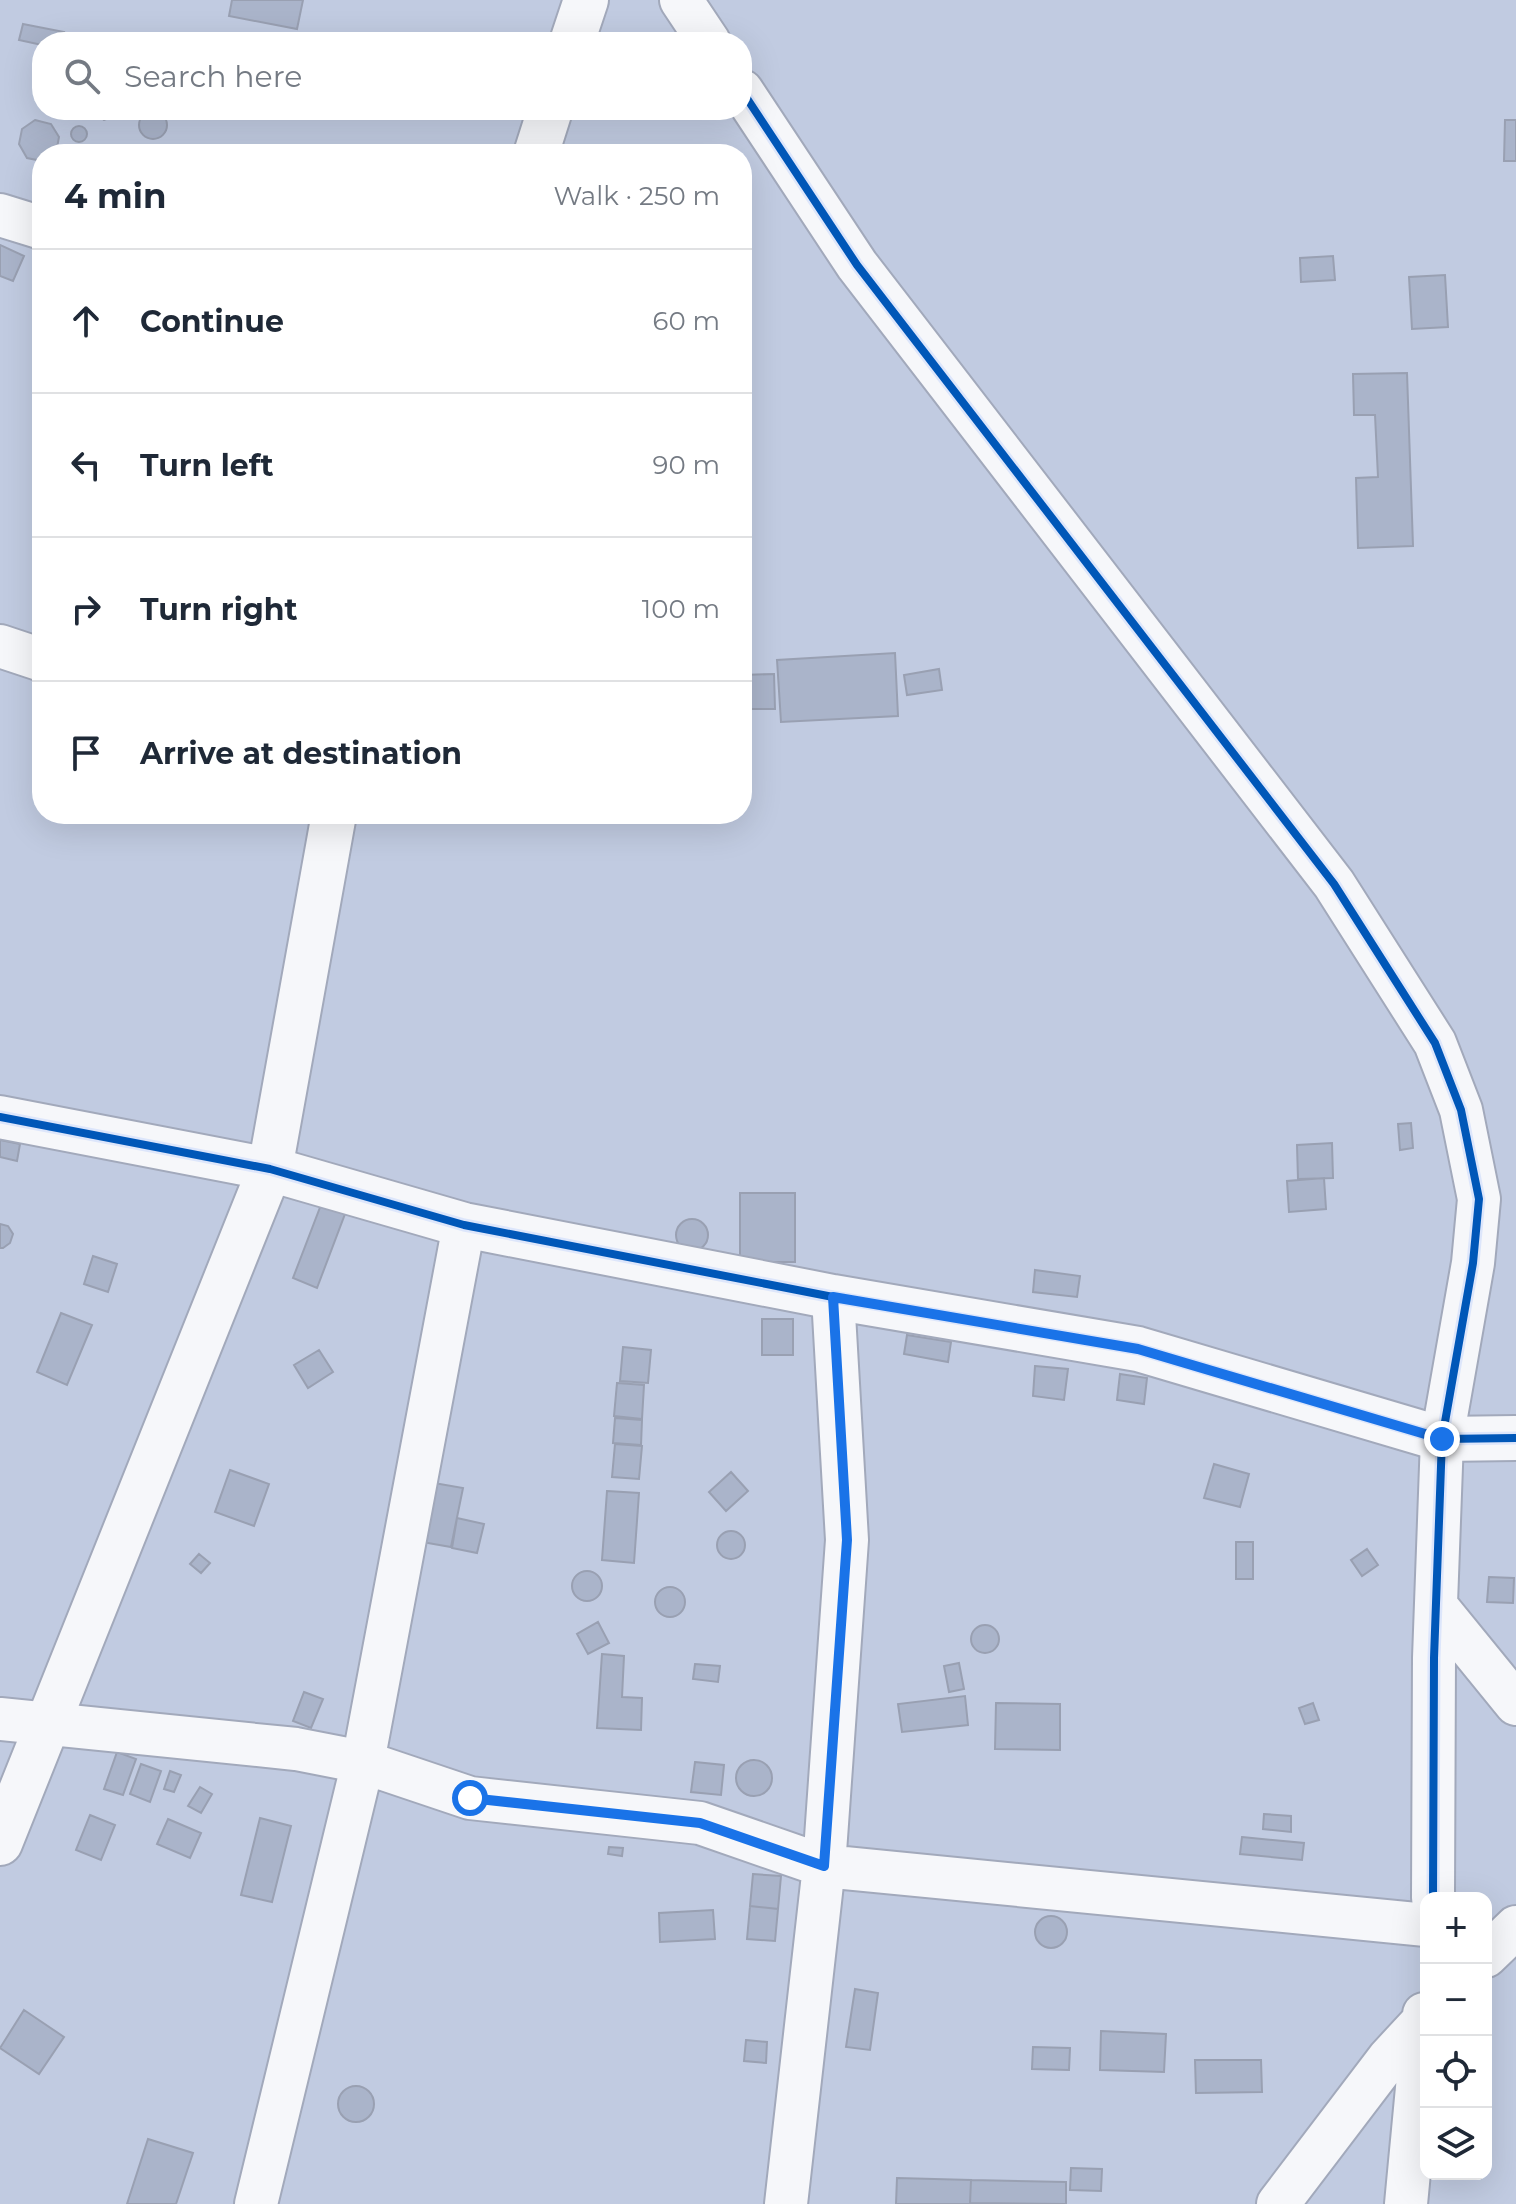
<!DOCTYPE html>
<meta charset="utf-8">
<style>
body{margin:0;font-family:Montserrat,sans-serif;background:#f2f2f3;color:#1f2937}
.controls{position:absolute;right:24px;bottom:24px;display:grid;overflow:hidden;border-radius:16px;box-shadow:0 8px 32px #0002}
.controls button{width:72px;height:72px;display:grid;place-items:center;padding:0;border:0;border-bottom:2px solid #e0e1e3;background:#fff;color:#1f2937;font:40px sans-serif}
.stop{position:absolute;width:24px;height:24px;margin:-18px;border:6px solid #1a73e8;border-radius:50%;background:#fff}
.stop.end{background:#1a73e8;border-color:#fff;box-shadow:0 2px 8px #0008}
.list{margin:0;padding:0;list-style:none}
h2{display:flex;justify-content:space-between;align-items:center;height:104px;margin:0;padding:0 32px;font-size:34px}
h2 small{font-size:26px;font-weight:400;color:#747a83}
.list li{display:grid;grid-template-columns:52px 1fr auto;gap:24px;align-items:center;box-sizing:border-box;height:144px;padding:0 32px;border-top:2px solid #e0e1e3}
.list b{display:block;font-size:30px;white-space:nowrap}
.list em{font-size:26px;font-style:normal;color:#747a83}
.icon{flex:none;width:44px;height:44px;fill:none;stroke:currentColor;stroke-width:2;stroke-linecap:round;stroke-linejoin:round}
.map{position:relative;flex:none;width:1516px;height:2204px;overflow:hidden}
.search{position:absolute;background:#fff;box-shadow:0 8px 32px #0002;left:32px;top:32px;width:720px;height:88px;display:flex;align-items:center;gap:20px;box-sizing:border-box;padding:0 28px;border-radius:32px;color:#747a83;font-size:30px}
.panel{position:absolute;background:#fff;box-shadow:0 8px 32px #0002;left:32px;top:144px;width:720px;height:680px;border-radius:32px}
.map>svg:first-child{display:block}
.building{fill:#aab4ca;stroke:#99a0b2;stroke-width:2}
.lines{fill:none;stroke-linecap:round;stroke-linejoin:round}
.minor-casing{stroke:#a2a9bb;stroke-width:46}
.tertiary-casing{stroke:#a2a9bb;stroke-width:48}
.secondary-casing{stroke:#a2a9bb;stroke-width:48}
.minor{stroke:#f6f7fa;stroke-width:42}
.tertiary{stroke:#f6f7fa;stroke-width:44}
.secondary{stroke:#f6f7fa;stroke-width:44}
.cycleway-casing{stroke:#dde6fb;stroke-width:13}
.cycleway{stroke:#0057b8;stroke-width:8}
.route{stroke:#1a73e8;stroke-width:10}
</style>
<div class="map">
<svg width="1516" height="2204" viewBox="0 0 1516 2204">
<rect width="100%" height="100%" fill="#c1cbe1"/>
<path class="building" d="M232,0H303L297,29L229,16Z
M23,24L64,32L61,42L42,45L19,40Z
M90,110H118L115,116L104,120Z
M139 125a14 14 0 1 1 28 0a14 14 0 1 1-28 0Z
M35,120L51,124L59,137L56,153L42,154V161L27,158L19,144L22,129Z
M1505,120H1516V161H1504Z
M71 134a8 8 0 1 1 16 0a8 8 0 1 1-16 0Z
M0,245L24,256L13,281L0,276Z
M1333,256L1335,280L1301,282L1300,258Z
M1445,275L1448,327L1412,329L1409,277Z
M1407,373L1413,546L1358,548L1356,478L1378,477L1375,415H1354L1353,374Z
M895,653L898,716L781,722L777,660Z
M939,669L942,690L907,695L904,675Z
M774,674L775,709H742V675Z
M1411,1123L1413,1148L1400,1150L1398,1124Z
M0,1140L20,1144L17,1161L0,1157Z
M1332,1143L1333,1178L1298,1179L1297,1145Z
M1324,1178L1326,1209L1289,1212L1287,1181Z
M740,1193H795V1262H740Z
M324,1197L348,1206L317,1288L293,1278Z
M676 1235a16 16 0 1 1 32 0a16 16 0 1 1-32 0Z
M0,1224L8,1226L13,1234L10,1243L3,1248H0Z
M93,1256L117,1264L108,1292L84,1284Z
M1035,1270L1080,1276L1077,1297L1033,1292Z
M61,1313L92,1325L67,1385L37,1372Z
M762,1319H793V1355H762Z
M907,1335L951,1342L948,1362L904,1354Z
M623,1347L651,1350L648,1383L620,1381Z
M319,1350L333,1372L308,1388L294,1365Z
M1035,1366L1068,1369L1064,1400L1033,1396Z
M1120,1374L1147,1378L1144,1404L1117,1400Z
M617,1383L644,1385L642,1419L614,1416Z
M615,1418L642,1420L641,1445L613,1443Z
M615,1444L642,1446L639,1479L612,1477Z
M1214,1464L1249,1474L1240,1507L1204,1498Z
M230,1470L269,1484L254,1526L215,1512Z
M731,1472L748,1491L726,1511L709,1492Z
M434,1483L463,1488L451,1547L422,1542Z
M607,1491L639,1493L634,1563L602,1560Z
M457,1518L484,1524L477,1553L452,1548Z
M717 1545a14 14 0 1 1 28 0a14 14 0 1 1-28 0Z
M1236,1542H1253V1579H1236Z
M1367,1549L1378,1565L1362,1576L1351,1560Z
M199,1554L210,1563L201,1573L190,1564Z
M572 1586a15 15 0 1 1 30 0a15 15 0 1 1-30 0Z
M1489,1577L1514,1578L1513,1603L1487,1602Z
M655 1602a15 15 0 1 1 30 0a15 15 0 1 1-30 0Z
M598,1622L609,1643L588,1654L577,1634Z
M971 1639a14 14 0 1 1 28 0a14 14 0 1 1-28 0Z
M602,1654L624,1656L622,1697L642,1698L641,1730L597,1728Z
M959,1663L964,1689L949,1692L944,1666Z
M695,1664L720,1666L718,1682L693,1679Z
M304,1692L323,1699L311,1728L293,1721Z
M965,1696L968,1725L902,1732L898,1704Z
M996,1703L1060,1704V1750L995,1749Z
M1313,1703L1319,1720L1305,1724L1299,1708Z
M117,1752L136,1759L123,1795L104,1789Z
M736 1778a18 18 0 1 1 36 0a18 18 0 1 1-36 0Z
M695,1762L724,1765L721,1795L691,1792Z
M141,1764L161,1771L150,1802L130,1794Z
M170,1771L181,1775L174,1792L164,1789Z
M200,1787L212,1794L201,1813L188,1806Z
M1264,1814L1291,1816V1832L1263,1829Z
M90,1815L115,1825L101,1860L76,1850Z
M260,1818L291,1826L272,1902L241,1895Z
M168,1819L201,1833L190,1858L157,1844Z
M1242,1837L1304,1843L1302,1860L1240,1854Z
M609,1847L623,1848L622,1856L608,1854Z
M753,1874L781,1876L778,1909L750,1906Z
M750,1906L778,1909L775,1941L747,1939Z
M713,1910L715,1939L660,1942L659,1913Z
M1035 1932a16 16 0 1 1 32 0a16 16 0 1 1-32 0Z
M855,1989L878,1993L870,2050L846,2047Z
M24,2010L64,2037L39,2074L0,2048Z
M1101,2031L1166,2034L1164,2072L1100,2070Z
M746,2040L767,2042L766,2063L744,2061Z
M1033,2047L1070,2048L1069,2070L1032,2069Z
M1195,2060H1261L1262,2092L1196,2093Z
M338 2104a18 18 0 1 1 36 0a18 18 0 1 1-36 0Z
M148,2139L193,2153L176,2204H127Z
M1071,2168L1102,2169L1101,2191L1070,2190Z
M897,2178L971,2180L970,2204H896Z
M971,2180L1066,2182V2204L970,2203Z"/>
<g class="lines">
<defs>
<path id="minor" d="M681,0L709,42
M742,91L857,265L1334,884L1435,1043L1461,1110L1479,1199L1473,1263L1442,1439L1434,1658L1433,1898
M0,215L42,228
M0,646L42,660
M0,1117L270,1169
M1437,1607L1516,1704
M0,1719L296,1749L363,1762L470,1798L700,1823L824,1866L1426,1925
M1486,1956L1516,1927
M256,2204L363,1762L464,1225
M786,2204L824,1866L847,1540L833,1297
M1278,2204L1389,2058L1426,2018
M1406,2204L1424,2014"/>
<path id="tertiary" d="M270,1169L464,1225L833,1297L1138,1349L1442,1439L1516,1438"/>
<path id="secondary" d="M572,42L586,0
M536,154L550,110
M0,1843L270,1169L334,814"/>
</defs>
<use href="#minor" class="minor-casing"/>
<use href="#tertiary" class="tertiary-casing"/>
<use href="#secondary" class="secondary-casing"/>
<use href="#minor" class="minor"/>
<use href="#tertiary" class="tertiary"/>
<use href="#secondary" class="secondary"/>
<defs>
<path id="cycleway" d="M742,91L857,265L1334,884L1435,1043L1461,1110L1479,1199L1473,1263L1442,1439L1434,1658L1433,1898
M0,1117L270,1169L464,1225L833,1297L1138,1349L1442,1439L1516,1438"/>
</defs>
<use href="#cycleway" class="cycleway-casing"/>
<use href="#cycleway" class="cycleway"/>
</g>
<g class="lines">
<path class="route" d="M470,1798L700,1823L824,1866L847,1540L833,1297L1138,1349L1442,1439"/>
</g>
</svg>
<div class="controls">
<button>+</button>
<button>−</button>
<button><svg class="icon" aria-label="locate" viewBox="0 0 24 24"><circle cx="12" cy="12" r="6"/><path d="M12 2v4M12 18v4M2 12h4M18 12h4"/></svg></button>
<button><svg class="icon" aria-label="layers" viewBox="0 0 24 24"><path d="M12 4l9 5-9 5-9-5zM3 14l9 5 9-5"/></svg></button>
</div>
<div class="stop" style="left:470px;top:1798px"></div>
<div class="stop end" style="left:1442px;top:1439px"></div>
<div class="search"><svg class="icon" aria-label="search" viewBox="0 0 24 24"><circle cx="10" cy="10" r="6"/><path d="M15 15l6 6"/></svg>Search here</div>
<section class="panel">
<h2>4 min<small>Walk · 250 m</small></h2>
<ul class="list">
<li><svg class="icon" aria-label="ahead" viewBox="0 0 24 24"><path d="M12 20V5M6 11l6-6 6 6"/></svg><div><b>Continue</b></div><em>60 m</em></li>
<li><svg class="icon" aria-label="left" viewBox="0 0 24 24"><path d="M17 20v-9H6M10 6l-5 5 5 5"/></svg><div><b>Turn left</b></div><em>90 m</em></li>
<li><svg class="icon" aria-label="right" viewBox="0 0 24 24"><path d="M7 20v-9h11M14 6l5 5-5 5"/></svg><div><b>Turn right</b></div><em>100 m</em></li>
<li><svg class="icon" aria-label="arrive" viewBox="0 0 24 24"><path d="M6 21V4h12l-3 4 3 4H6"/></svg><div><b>Arrive at destination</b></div></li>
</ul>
</section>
</div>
